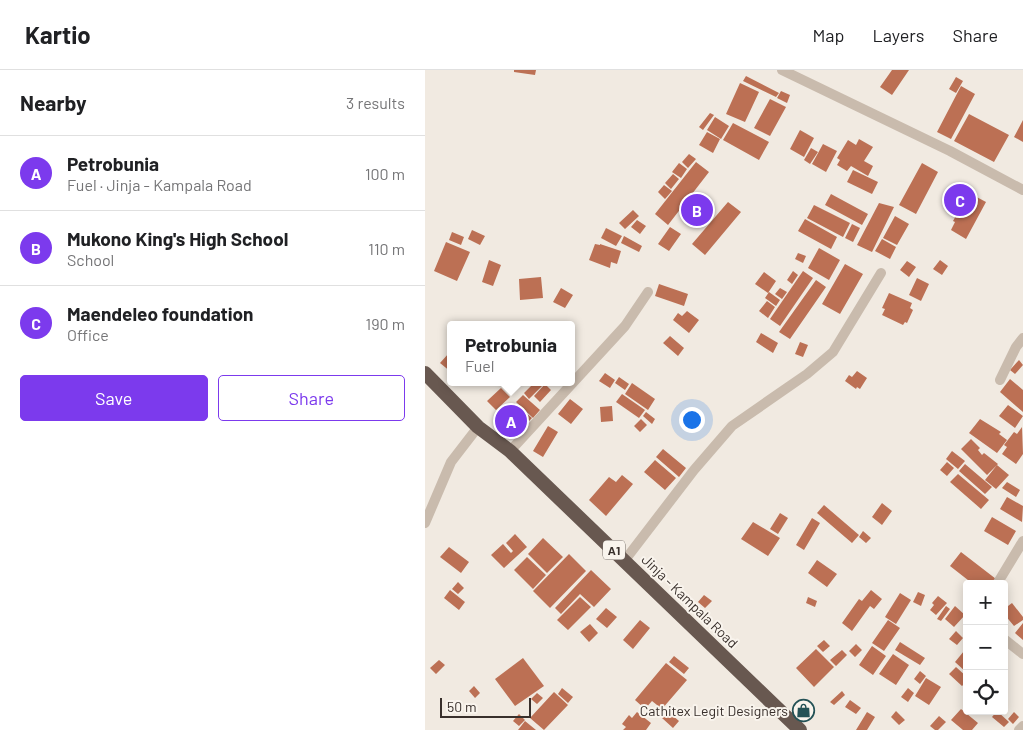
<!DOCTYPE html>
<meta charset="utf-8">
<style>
body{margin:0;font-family:Barlow,sans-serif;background:#f6f6f6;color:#202124}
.controls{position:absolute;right:15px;bottom:15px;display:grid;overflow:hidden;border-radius:5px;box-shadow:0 2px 12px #0003}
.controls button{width:45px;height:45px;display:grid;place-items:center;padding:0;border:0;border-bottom:1px solid #e0e0e0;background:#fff;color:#202124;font:25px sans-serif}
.scale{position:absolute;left:15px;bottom:12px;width:91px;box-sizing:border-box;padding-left:5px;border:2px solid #382f2b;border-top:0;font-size:14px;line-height:18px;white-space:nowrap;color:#382f2b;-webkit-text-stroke:4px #f9f4ed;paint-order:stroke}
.you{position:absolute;left:266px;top:349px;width:18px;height:18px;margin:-12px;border:4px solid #fff;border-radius:50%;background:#1a73e8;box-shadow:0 0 0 8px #1a73e833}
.badge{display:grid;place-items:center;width:32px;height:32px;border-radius:50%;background:#7c3aed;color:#fff;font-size:16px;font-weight:700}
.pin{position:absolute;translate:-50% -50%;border:2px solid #fff;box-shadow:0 1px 5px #0006}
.popup{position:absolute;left:22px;top:251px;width:128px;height:65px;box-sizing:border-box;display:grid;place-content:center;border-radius:5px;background:#fff;filter:drop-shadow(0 1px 4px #0005);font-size:16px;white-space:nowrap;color:#757577}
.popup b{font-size:19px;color:#202124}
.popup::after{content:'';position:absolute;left:50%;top:100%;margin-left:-10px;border:10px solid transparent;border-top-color:#fff}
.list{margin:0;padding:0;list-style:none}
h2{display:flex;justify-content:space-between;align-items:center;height:65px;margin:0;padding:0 20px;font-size:21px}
h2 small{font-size:16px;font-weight:400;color:#757577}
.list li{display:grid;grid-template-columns:32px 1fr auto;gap:15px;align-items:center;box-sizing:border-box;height:75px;padding:0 20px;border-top:1px solid #e0e0e0}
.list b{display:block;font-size:19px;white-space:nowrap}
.list p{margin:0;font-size:16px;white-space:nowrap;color:#757577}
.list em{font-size:16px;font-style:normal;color:#757577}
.actions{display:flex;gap:10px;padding:15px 20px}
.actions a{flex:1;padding:11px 0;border:1px solid #7c3aed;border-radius:5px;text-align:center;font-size:18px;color:#7c3aed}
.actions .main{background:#7c3aed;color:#fff}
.icon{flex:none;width:28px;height:28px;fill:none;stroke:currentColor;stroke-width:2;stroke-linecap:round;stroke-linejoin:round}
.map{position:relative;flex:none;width:598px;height:660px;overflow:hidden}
header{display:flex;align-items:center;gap:30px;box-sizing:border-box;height:70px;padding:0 25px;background:#fff;border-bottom:1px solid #e0e0e0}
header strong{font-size:24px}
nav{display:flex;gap:28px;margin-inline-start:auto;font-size:18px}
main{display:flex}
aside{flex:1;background:#fff}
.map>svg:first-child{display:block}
.building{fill:#bc7054}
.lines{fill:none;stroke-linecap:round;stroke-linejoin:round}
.minor{stroke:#c9bbad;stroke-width:10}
.trunk{stroke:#685850;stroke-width:14}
.labels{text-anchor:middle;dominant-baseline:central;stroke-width:4;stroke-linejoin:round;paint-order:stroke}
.shield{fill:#f9f4ed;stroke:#726a65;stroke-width:1}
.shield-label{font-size:12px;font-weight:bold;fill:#382f2b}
.street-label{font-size:14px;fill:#382f2b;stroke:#f9f4ed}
.poi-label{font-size:14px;fill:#382f2b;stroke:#f9f4ed;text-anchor:end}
</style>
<header>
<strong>Kartio</strong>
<nav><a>Map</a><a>Layers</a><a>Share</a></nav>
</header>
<main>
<aside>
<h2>Nearby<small>3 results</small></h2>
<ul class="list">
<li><span class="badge">A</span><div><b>Petrobunia</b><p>Fuel · Jinja - Kampala Road</p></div><em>100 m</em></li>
<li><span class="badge">B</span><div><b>Mukono King's High School</b><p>School</p></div><em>110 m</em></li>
<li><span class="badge">C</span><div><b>Maendeleo foundation</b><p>Office</p></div><em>190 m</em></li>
</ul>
<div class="actions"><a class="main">Save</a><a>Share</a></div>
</aside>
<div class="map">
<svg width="598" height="660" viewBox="0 0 598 660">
<rect width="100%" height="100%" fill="#f1eae1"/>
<path class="building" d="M89,0H111L110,5L89,2Z
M467,0H484L467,25L455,17Z
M321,6L354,23L351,27L318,11Z
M531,7L538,11L531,23L524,19Z
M315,13L334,22L320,52L301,44Z
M536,16L550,24L526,69L512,62Z
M356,21L365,25L362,33L352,28Z
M345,29L361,37L345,66L329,58Z
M285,43L289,45L278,60L274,57Z
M544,44L584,65L569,92L529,71Z
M290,47L304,56L296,69L282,60Z
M598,50V72L589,67Z
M308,53L344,72L334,90L298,70Z
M375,60L389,68L379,87L365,79Z
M282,62L295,69L288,83L274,75Z
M434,69L448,77L439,91L448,96L443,106L426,96L422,101L412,95L415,90L412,88L423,70L431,75Z
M398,74L412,81L401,102L387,94Z
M386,78L393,82L385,94L379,90Z
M264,84L271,89L263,98L257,92Z
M271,92L284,102L243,155L230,144Z
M254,93L262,99L256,108L247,102Z
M497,93L513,102L491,144L474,135Z
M428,100L453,112L447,124L422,112Z
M248,104L254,109L246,119L240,113Z
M239,115L247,121L240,129L233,122Z
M406,124L443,144L437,155L400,135Z
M546,124L561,132L541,169L526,160L530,152L528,151L533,142L536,143Z
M303,132L316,142L280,185L267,174Z
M454,133L469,137L447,182L432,175Z
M389,135L425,153L418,167L382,148Z
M208,140L214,146L200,159L194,153Z
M470,146L484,154L472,175L458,168Z
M380,149L412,167L406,179L373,161Z
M212,150L221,156L215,164L206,157Z
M427,154L435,158L428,172L420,168Z
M245,157L256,164L244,181L233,174Z
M181,158L197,166L191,176L176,168Z
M47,160L60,166L55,175L43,169Z
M27,162L39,167L36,175L24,170Z
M199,166L217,176L214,182L196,173Z
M457,169L471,177L465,189L450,181Z
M21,172L45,182L32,211L9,201Z
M170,174L175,175V174L196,181L192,194L186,192L185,198L164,190Z
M394,178L415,190L404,210L383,198Z
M373,183L381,186L378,193L370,189Z
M64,190L76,195L68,216L57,212Z
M515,190L523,196L517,205L508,199Z
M482,191L491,197L484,207L475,200Z
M420,194L438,204L415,244L397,234Z
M368,201L373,205L367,214L362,210Z
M378,201L388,208L355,256L345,249Z
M339,202L351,211L343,223L330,214Z
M116,207L118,228L95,230L94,209Z
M492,208L504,214L496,231L484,225Z
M391,210L401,217L365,269L354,262Z
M234,214L263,224L259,236L230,226Z
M136,218L148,225L140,238L128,232Z
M355,218L362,222L357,229L350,224Z
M344,222L355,230L351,236L340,228Z
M464,223L487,233L485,238L488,240L482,253L480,252L478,255L457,245L460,239L457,238Z
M342,231L350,237L343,248L334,241Z
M262,241L274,250L264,263L248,250L253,243L257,246Z
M336,263L353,273L348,283L331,272Z
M245,266L259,278L253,286L238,273Z
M375,272L383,275L378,287L370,284Z
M24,283L26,284V302L15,293Z
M594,290L598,295L590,304L585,300Z
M432,301L442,308L435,319L432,317L431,319L420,311L424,305L427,307Z
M180,303L190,310L185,318L174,311Z
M194,307L204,314L200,320L190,313Z
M585,309L598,320V342L575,322Z
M110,312H113L117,316L104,329L99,323Z
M207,313L230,329L223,340L200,324Z
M120,314L126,320L115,332L109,326Z
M76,318L85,327L71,340L62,331Z
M197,324L220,340L214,348L191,332Z
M98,325L115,340L108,348L91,332Z
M145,329L158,339L146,354L133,344Z
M89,333L107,348L98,357L81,342Z
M583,335L598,346L590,358L574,346Z
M187,336L188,351L176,352L175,337Z
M221,342L230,349L227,354L218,346Z
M216,349L222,355L215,362L209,356Z
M555,349L576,362L574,364L582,370L572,383L544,363Z
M123,356L133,362L118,387L108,381Z
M597,357L598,384L591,394L577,384L582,377L579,375L589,362L592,364Z
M546,369L555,378L553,380L557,385L559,383L573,394L562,405L536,379Z
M238,379L261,398L254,407L231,387Z
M527,381L540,391L533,399L521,389Z
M230,390L251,408L240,420L219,402Z
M522,392L529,398L522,406L515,400Z
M540,394L567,417L560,424L534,401Z
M572,395L584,405L571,419L560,410Z
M533,404L564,430L556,439L525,412Z
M197,405L208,414L181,446L164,430L184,407L191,412Z
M582,412L595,420L591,427L577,418Z
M582,427L598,436L597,452L575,439Z
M457,433L467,441L457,455L447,447Z
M399,435L434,465L427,473L392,443Z
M355,443L363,448L353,464L345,459Z
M567,447L591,461L583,475L559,461Z
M387,448L395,453L379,480L371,475Z
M328,452L355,468L343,486L316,469Z
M438,461L446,468L441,473L434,467Z
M90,464L102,477L79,498L66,485L78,474L86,483L88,481L81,473Z
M118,468L138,487L122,503L103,484Z
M24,477L44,492L36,503L15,487Z
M536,482L571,509L568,514H548L525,496Z
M144,484L161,501L125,538L108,521Z
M102,487L121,505L108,519L89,500Z
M392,490L412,504L402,517L383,503Z
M166,500L186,519L169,537L155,524L136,544L130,538Z
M33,512L39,518L33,524L27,519Z
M25,520L40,532L34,540L19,528Z
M446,520L457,529L449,539L445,536L427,561L417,553L434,529L437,531Z
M493,522L500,525L496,536L488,532Z
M475,523L486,530L471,554L460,547Z
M279,525L287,531L280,538L273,532Z
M513,526L522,533L511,545L505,540L509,535L507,533Z
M155,527L166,537L143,560L132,550Z
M383,527L392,531L390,537L381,533Z
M587,533L598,547V550L589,556L579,544V539Z
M521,536L525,539L516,551L512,549Z
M530,536L540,545L529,557L520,549Z
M181,538L192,547L182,558L171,549Z
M215,550L225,558L208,579L198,570Z
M463,550L475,558L459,581L447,573Z
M598,553V570L590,563Z
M165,554L173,563L164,572L155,562Z
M531,561L538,568L532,575L524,569Z
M399,570L405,576L398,582L392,576Z
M475,572L500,588L495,595L470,580Z
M431,574L437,580L430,587L424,581Z
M447,576L461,586L448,605L434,595Z
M391,579L409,597L389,617L371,598Z
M417,580L422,585L411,596L405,590Z
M539,581L542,584V603L530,592Z
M468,584L484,595L471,615L454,604Z
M249,586L264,598L259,604L244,592Z
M98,588L119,616L90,636L70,609Z
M14,590L20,595L11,604L5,598Z
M241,593L262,610L237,639L227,631L220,639L210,630Z
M531,597L542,607V611L537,616L524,604Z
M495,601L501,606L495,614L489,609Z
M501,608L516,617L504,635L490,626Z
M49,616L55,623L50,628L44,621Z
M137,618L148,627L143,633L133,624Z
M483,618L489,623L483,632L476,627Z
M417,621L420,625L409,635L405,632Z
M129,622L143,635L119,660L105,648Z
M112,623L118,628L112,634L106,629Z
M425,630L436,638L431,644L420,637Z
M245,638L250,641L247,645L254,651L248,658L237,648Z
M536,639L553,653L547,660H538L526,650Z
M471,641L480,650L474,655L466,647Z
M572,641L584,652L579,657L567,647Z
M212,642L226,653L221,660H198L201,657L197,654L204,645L207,648Z
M442,642L450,647L442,660H431Z
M589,642L594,647L588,654L583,649Z
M94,644L100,650L94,656L88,651Z
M514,646L521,652L513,660H510L505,656Z
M100,651L111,660H93Z"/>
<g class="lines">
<path class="minor" d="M357,0L525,81L598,120
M575,310L591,277L598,268
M85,381L200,256L223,222
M0,453L26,392L53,357
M200,490L269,400L307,356L382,304L408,282L456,203
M572,514L598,471
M579,569L598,584
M594,660L598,656"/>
<path class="trunk" d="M0,303L53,357L85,381L375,660"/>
</g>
<defs>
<symbol id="shop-ring" viewBox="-11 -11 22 22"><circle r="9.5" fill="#f9f4ed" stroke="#245256" stroke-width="1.5"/><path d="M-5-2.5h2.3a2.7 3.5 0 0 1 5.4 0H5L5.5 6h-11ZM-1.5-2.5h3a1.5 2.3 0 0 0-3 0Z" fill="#245256"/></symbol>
</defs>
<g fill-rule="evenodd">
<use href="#shop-ring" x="366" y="628" width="25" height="25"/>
</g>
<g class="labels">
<rect class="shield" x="178" y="470.5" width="22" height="19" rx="4"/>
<g class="shield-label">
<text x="189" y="480">A1</text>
</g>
<g class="street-label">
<text transform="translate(265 531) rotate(44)">Jinja - Kampala Road</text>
</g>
<g class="poi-label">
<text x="363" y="640">Cathitex Legit Designers</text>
</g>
</g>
</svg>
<div class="controls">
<button>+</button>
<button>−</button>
<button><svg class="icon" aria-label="locate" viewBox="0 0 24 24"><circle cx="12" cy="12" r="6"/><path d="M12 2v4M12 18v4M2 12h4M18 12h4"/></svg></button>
</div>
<div class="scale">50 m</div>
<div class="you"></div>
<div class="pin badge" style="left:86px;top:351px">A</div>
<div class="popup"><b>Petrobunia</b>Fuel</div>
<div class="pin badge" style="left:272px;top:140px">B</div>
<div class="pin badge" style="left:535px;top:130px">C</div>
</div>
</main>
